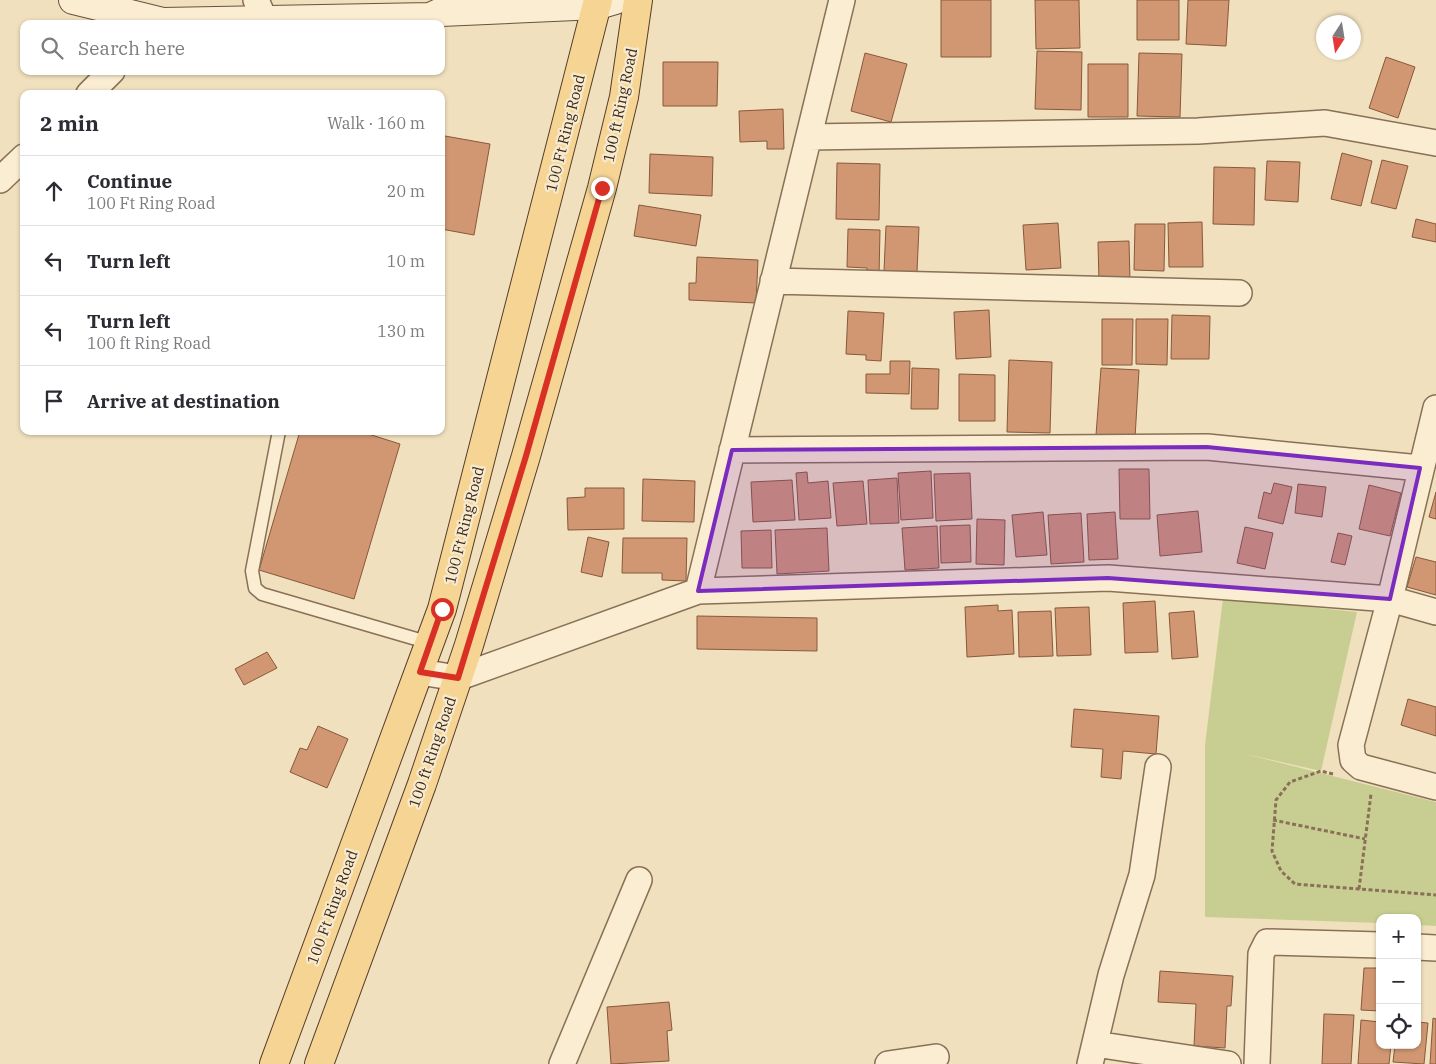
<!DOCTYPE html>
<meta charset="utf-8">
<style>
body{margin:0;font-family:"IBM Plex Serif",serif;background:#f2f2f3;color:#2b2b33}
.controls{position:absolute;right:15px;bottom:15px;display:grid;overflow:hidden;border-radius:10px;box-shadow:0 1px 4px #0004}
.controls button{width:45px;height:45px;display:grid;place-items:center;padding:0;border:0;border-bottom:1px solid #e1e1e2;background:#fff;color:#2b2b33;font:25px sans-serif}
.compass{position:absolute;left:1316px;top:15px;width:45px;height:45px;border-radius:50%;background:#fff;box-shadow:0 1px 4px #0004;rotate:192deg}
.stop{position:absolute;width:15px;height:15px;margin:-11px;border:4px solid #d93025;border-radius:50%;background:#fff}
.stop.end{background:#d93025;border-color:#fff;box-shadow:0 1px 5px #0008}
.list{margin:0;padding:0;list-style:none}
h2{display:flex;justify-content:space-between;align-items:center;height:65px;margin:0;padding:0 20px;font-size:21px}
h2 small{font-size:16px;font-weight:400;color:#7c7c81}
.list li{display:grid;grid-template-columns:32px 1fr auto;gap:15px;align-items:center;box-sizing:border-box;height:70px;padding:0 20px;border-top:1px solid #e1e1e2}
.list b{display:block;font-size:19px;white-space:nowrap}
.list p{margin:0;font-size:16px;white-space:nowrap;color:#7c7c81}
.list em{font-size:16px;font-style:normal;color:#7c7c81}
.icon{flex:none;width:28px;height:28px;fill:none;stroke:currentColor;stroke-width:2;stroke-linecap:round;stroke-linejoin:round}
.map{position:relative;flex:none;width:1436px;height:1064px;overflow:hidden}
.search{position:absolute;background:#fff;box-shadow:0 1px 4px #0004;left:20px;top:20px;width:425px;height:55px;display:flex;align-items:center;gap:12px;box-sizing:border-box;padding:0 18px;border-radius:10px;color:#7c7c81;font-size:19px}
.panel{position:absolute;background:#fff;box-shadow:0 1px 4px #0004;left:20px;top:90px;width:425px;height:345px;border-radius:10px}
.map>svg:first-child{display:block}
.green{fill:#c8ce92}
.building{fill:#d09772;stroke:#89583b}
.lines{fill:none;stroke-linecap:round;stroke-linejoin:round}
.lane-casing{stroke:#897056;stroke-width:15}
.street-casing{stroke:#897056;stroke-width:28}
.secondary-casing{stroke:#6b513a;stroke-width:30}
.primary-casing{stroke:#563e2b;stroke-width:30}
.path{stroke:#897056;stroke-width:3;stroke-dasharray:4 2.5;stroke-linecap:butt}
.lane{stroke:#faedd2;stroke-width:12}
.street{stroke:#faedd2;stroke-width:25}
.secondary{stroke:#faedd2;stroke-width:28}
.primary{stroke:#f6d594;stroke-width:28}
.route{stroke:#d93025;stroke-width:6}
.marked{fill:#7b2cbf;fill-opacity:0.2;stroke:#7b2cbf;stroke-width:4;stroke-linejoin:round}
.labels{text-anchor:middle;dominant-baseline:central;stroke-width:4.5;stroke-linejoin:round;paint-order:stroke}
.street-label{font-size:15px;fill:#38291c;stroke:#f7eace}
</style>
<div class="map">
<svg width="1436" height="1064" viewBox="0 0 1436 1064">
<rect width="100%" height="100%" fill="#f0e0be"/>
<path class="green" d="M1223,598L1357,612L1321,771L1241,753L1436,802V926L1417,925V918H1380V923L1205,917V745Z"/>
<path class="building" d="M941,0H991V57H941Z
M1035,0H1079L1080,48L1036,49Z
M1137,0H1179V40H1137Z
M1188,0H1229L1226,46L1186,44Z
M1037,51L1082,52L1081,110L1035,109Z
M865,53L907,64L891,122L851,111Z
M1139,53L1182,54L1180,117L1137,116Z
M1386,57L1415,67L1398,118L1369,108Z
M663,62H718L717,106H663Z
M1088,64H1128V117H1088Z
M783,109L784,149H767V141L740,142L739,111Z
M445,136L490,144L474,235L441,229V154Z
M1342,153L1372,161L1361,206L1331,199Z
M650,154L713,157L712,196L649,193Z
M1382,160L1408,166L1396,209L1371,203Z
M1267,161L1300,162L1298,202L1265,200Z
M837,163L880,164L879,220L836,219Z
M1214,167L1255,168L1254,225L1213,224Z
M639,205L701,215L696,246L634,236Z
M1416,219L1436,224V242L1412,237Z
M1202,222L1203,267H1169L1168,223Z
M1058,223L1061,268L1026,270L1023,225Z
M1135,224H1165L1164,271L1134,270Z
M886,226L919,227L917,272L884,271Z
M848,229L880,230L879,276L867,275V268L847,267Z
M1129,241L1130,281L1099,282L1098,242Z
M697,257L758,260L756,303L689,300V283H696Z
M989,310L991,357L956,359L954,312Z
M848,311L884,313L881,361L866,360V355L846,354Z
M1172,315L1210,316L1209,359H1171Z
M1102,319H1133L1132,365H1102Z
M1136,319H1168L1167,365L1136,364Z
M1009,360L1052,362L1050,433L1007,432Z
M890,361H910L909,394L866,393V374H890Z
M912,368L939,369L938,409H911Z
M1101,368L1139,370L1135,438L1096,435Z
M959,374L995,375V421H959Z
M300,431H359L400,444L354,599L259,570Z
M1119,469H1149L1150,519H1120Z
M931,471L933,518L901,520L898,473Z
M807,472L808,483L828,481L831,518L799,520L796,473Z
M970,473L972,519L936,521L934,474Z
M897,478L899,523L870,524L868,480Z
M643,479L695,481L694,522L642,521Z
M792,480L795,520L753,522L751,482Z
M863,481L867,524L837,526L833,483Z
M1274,483L1292,487L1283,524L1258,518L1264,492L1271,494Z
M1298,484L1326,487L1322,517L1295,513Z
M1369,485L1401,493L1390,536L1359,529Z
M585,488H624V529L568,530L567,498L585,497Z
M1436,492V519L1429,517Z
M1198,511L1202,552L1160,556L1157,515Z
M1043,512L1047,555L1016,557L1012,515Z
M1115,512L1118,559L1089,560L1087,514Z
M1081,513L1084,562L1051,564L1048,515Z
M977,519L1005,520L1004,565L976,564Z
M970,525L971,562L941,563L940,526Z
M937,526L939,568L905,570L902,528Z
M1245,527L1273,533L1265,569L1237,563Z
M827,528L829,571L777,574L775,530Z
M771,530L772,568H742L741,531Z
M1338,533L1352,536L1345,565L1331,562Z
M588,537L609,542L602,577L581,572Z
M623,538H687L686,581L662,580V573H622Z
M1416,557L1436,562V595L1407,587Z
M1155,601L1158,652L1125,653L1123,603Z
M998,605V611L1012,610L1014,654L967,657L965,607Z
M1089,607L1091,655L1057,656L1055,608Z
M1051,611L1053,656L1019,657L1018,612Z
M1194,611L1198,657L1172,659L1169,613Z
M697,616L817,618V651L697,649Z
M267,652L277,668L244,685L235,669Z
M1408,699L1436,707V736L1401,725Z
M1074,709L1159,716L1156,754L1123,751L1121,779L1101,777L1103,749L1071,747Z
M318,726L348,739L327,788L290,772L300,748L307,750Z
M1364,968H1380V1011L1361,1010Z
M1160,971L1233,976L1231,1006H1227L1225,1048L1194,1046L1196,1004L1158,1002Z
M669,1002L672,1030L667,1031L669,1061L611,1064L607,1007Z
M1324,1014L1354,1015L1351,1064H1322Z
M1433,1018L1436,1019V1064H1430Z
M1361,1020L1380,1022V1045H1391L1389,1064H1358Z
M1417,1022L1428,1023L1424,1064L1393,1062L1395,1045H1417Z"/>
<g class="lines">
<defs>
<path id="lane" d="M279,431L252,571L255,588L262,594L430,643"/>
<path id="street" d="M256,0L265,21
M89,94L112,71
M809,137L1198,131L1325,123L1436,143
M0,180L24,157
M773,281L1239,293
M1436,408L1390,599L1351,745L1353,760L1361,767L1436,787
M732,450L1207,447L1420,468
M698,591L842,0
M420,672L457,678L698,591L1108,578L1390,599L1436,612
M1417,947L1436,948
M1095,1044L1228,1064
M562,1064L639,880
M888,1064L936,1057
M1090,1064L1111,975L1142,875L1158,767
M1257,1064L1261,954L1267,942L1380,945"/>
<path id="secondary" d="M73,0L163,22L430,17L441,12L598,5L615,0"/>
<path id="primary" d="M274,1064L442,609L598,0
M319,1064L422,784L469,645L526,456L602,188L624,97L638,0"/>
</defs>
<use href="#lane" class="lane-casing"/>
<use href="#street" class="street-casing"/>
<use href="#secondary" class="secondary-casing"/>
<use href="#primary" class="primary-casing"/>
<path class="path" d="M1333,774L1321,771L1290,782L1276,800L1272,851L1281,871L1295,884L1436,895
M1273,820L1365,839
M1359,889L1371,794"/>
<use href="#lane" class="lane"/>
<use href="#street" class="street"/>
<use href="#secondary" class="secondary"/>
<use href="#primary" class="primary"/>
</g>
<g class="lines">
<path class="route" d="M442,609L420,672L458,678L526,456L602,188"/>
</g>
<path class="marked" d="M1207,447L1420,468L1390,599L1108,578L698,591L732,450Z"/>
<g class="labels">
<g class="street-label">
<text transform="translate(620 105) rotate(-78)">100 ft Ring Road</text>
<text transform="translate(565 133) rotate(-76)">100 Ft Ring Road</text>
<text transform="translate(464 525) rotate(-76)">100 Ft Ring Road</text>
<text transform="translate(432 752) rotate(-71)">100 ft Ring Road</text>
<text transform="translate(332 907) rotate(-70)">100 Ft Ring Road</text>
</g>
</g>
</svg>
<div class="controls">
<button>+</button>
<button>−</button>
<button><svg class="icon" aria-label="locate" viewBox="0 0 24 24"><circle cx="12" cy="12" r="6"/><path d="M12 2v4M12 18v4M2 12h4M18 12h4"/></svg></button>
</div>
<svg class="compass" viewBox="-18 -18 36 36"><path d="M0-13l5 13h-10z" fill="#e53935"/><path d="M0 13l5-13h-10z" fill="#7c7c81"/></svg>
<div class="stop" style="left:442px;top:609px"></div>
<div class="stop end" style="left:602px;top:188px"></div>
<div class="search"><svg class="icon" aria-label="search" viewBox="0 0 24 24"><circle cx="10" cy="10" r="6"/><path d="M15 15l6 6"/></svg>Search here</div>
<section class="panel">
<h2>2 min<small>Walk · 160 m</small></h2>
<ul class="list">
<li><svg class="icon" aria-label="ahead" viewBox="0 0 24 24"><path d="M12 20V5M6 11l6-6 6 6"/></svg><div><b>Continue</b><p>100 Ft Ring Road</p></div><em>20 m</em></li>
<li><svg class="icon" aria-label="left" viewBox="0 0 24 24"><path d="M17 20v-9H6M10 6l-5 5 5 5"/></svg><div><b>Turn left</b></div><em>10 m</em></li>
<li><svg class="icon" aria-label="left" viewBox="0 0 24 24"><path d="M17 20v-9H6M10 6l-5 5 5 5"/></svg><div><b>Turn left</b><p>100 ft Ring Road</p></div><em>130 m</em></li>
<li><svg class="icon" aria-label="arrive" viewBox="0 0 24 24"><path d="M6 21V4h12l-3 4 3 4H6"/></svg><div><b>Arrive at destination</b></div></li>
</ul>
</section>
</div>
